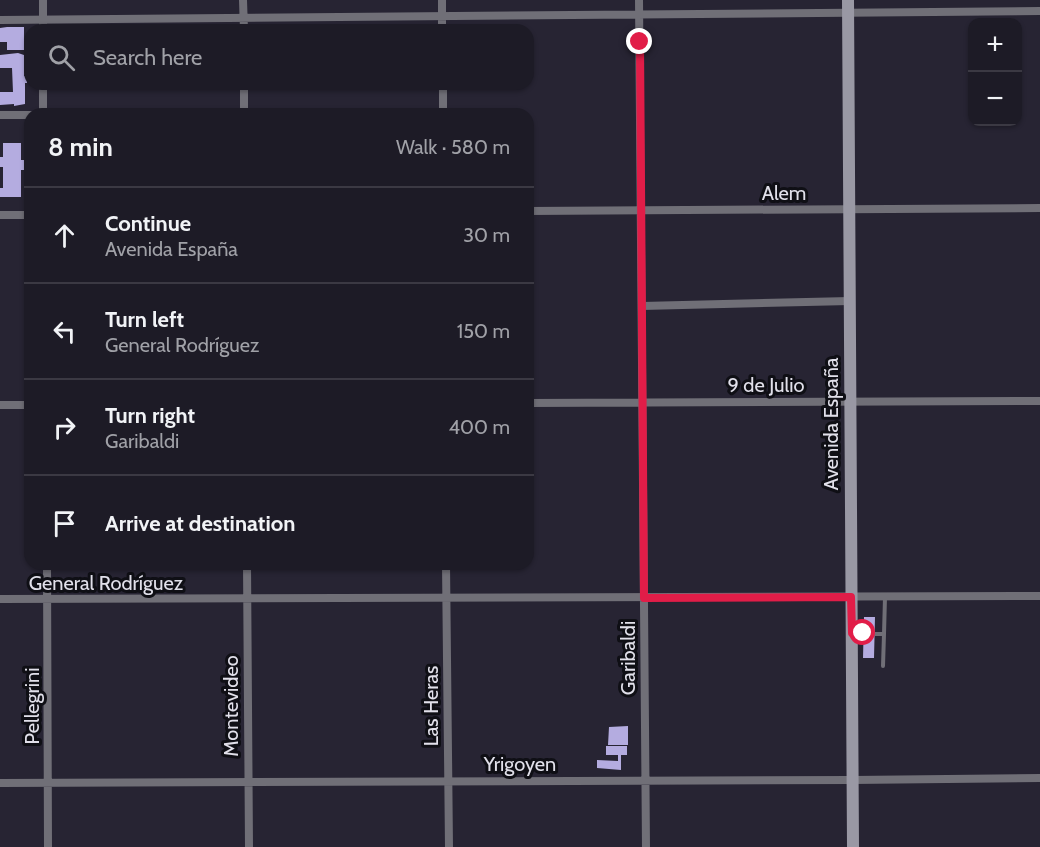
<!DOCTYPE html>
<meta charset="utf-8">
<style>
body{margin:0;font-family:Cabin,sans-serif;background:#25242e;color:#f1f3f6}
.controls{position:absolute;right:18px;top:18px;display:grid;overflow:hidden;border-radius:12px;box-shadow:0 2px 4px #0004}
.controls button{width:54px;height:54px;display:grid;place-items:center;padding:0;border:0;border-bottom:2px solid #3b3943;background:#1d1b26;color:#f1f3f6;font:30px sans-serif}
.stop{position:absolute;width:18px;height:18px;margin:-14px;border:4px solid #e11d48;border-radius:50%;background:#fff}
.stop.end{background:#e11d48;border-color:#fff;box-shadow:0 2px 6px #0008}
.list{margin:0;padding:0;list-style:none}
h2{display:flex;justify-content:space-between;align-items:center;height:78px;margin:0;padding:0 24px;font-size:26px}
h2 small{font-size:20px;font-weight:400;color:#a0a1a7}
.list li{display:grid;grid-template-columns:39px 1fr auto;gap:18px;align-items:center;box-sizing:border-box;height:96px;padding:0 24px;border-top:2px solid #3b3943}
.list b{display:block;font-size:22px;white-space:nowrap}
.list p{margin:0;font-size:20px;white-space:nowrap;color:#a0a1a7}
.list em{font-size:20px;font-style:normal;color:#a0a1a7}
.icon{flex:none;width:33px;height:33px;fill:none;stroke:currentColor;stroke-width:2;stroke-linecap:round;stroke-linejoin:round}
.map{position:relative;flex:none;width:1040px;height:847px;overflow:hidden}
.search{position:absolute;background:#1d1b26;box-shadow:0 2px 4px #0004;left:24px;top:24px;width:510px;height:66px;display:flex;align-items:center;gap:15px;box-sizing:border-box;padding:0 21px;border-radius:18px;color:#a0a1a7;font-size:22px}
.panel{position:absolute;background:#1d1b26;box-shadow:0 2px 4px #0004;left:24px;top:108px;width:510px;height:462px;border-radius:18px}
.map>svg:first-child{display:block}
.building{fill:#b4ace0}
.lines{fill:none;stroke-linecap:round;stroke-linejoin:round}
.service{stroke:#706f77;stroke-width:4}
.minor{stroke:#706f77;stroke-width:8}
.secondary{stroke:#9998a4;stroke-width:12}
.route{stroke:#e11d48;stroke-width:8}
.labels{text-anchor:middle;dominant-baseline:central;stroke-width:6;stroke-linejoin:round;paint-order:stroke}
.street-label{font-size:20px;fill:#e1e0ea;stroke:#0f0f15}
</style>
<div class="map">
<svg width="1040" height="847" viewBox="0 0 1040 847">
<rect width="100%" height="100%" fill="#272433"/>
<path class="building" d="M7,27H24V50H7V42H0V28Z
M18,53L24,55V62H26L24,76H27V83H25V104L14,106V104L0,105V92H13L12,68H0V55Z
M3,143H21V160H29V170H21V197H0V188H3V167H0V157H3Z
M864,617H875L874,658H863Z
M628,726V745H608L609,727Z
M606,746H627V755H621V770L597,768V760L618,761V755H606Z"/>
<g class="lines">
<path class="service" d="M874,634H884L885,597
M883,666L884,634"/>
<path class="minor" d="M43,0V30
M243,0L244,30
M442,0V30
M639,0L646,847
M0,20L1040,11
M43,84V114
M244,84V114
M443,84V114
M0,115H30
M528,211L1040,208
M0,215H30
M642,306L850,301
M528,403L1040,401
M0,405H30
M47,564L48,847
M247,564L249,847
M446,564L449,847
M0,599L1040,596
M0,783L852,780L1040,778"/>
<path class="secondary" d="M848,0L853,847"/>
</g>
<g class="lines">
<path class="route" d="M640,42L644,598L851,597L852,633H863"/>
</g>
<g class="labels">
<g class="street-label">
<text x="784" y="193">Alem</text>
<text x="766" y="385">9 de Julio</text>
<text transform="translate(831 424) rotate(-90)">Avenida España</text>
<text x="106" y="583">General Rodríguez</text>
<text transform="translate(628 658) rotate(-90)">Garibaldi</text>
<text transform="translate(32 706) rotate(-90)">Pellegrini</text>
<text transform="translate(231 706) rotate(-90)">Montevideo</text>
<text transform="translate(431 706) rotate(-90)">Las Heras</text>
<text x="520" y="764">Yrigoyen</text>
</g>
</g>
</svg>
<div class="controls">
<button>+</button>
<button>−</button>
</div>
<div class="stop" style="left:863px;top:633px"></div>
<div class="stop end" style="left:640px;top:42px"></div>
<div class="search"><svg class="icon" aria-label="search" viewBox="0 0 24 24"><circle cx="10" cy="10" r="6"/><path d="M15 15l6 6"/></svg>Search here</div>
<section class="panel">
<h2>8 min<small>Walk · 580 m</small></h2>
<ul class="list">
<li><svg class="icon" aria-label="ahead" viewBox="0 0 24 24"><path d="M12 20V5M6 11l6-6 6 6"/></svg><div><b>Continue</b><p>Avenida España</p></div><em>30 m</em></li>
<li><svg class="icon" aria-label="left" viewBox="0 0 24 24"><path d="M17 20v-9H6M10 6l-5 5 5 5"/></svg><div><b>Turn left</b><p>General Rodríguez</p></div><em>150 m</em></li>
<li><svg class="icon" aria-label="right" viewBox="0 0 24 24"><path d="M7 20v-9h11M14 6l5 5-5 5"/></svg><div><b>Turn right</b><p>Garibaldi</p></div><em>400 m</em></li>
<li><svg class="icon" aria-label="arrive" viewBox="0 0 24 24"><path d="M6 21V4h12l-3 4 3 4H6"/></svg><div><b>Arrive at destination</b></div></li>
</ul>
</section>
</div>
